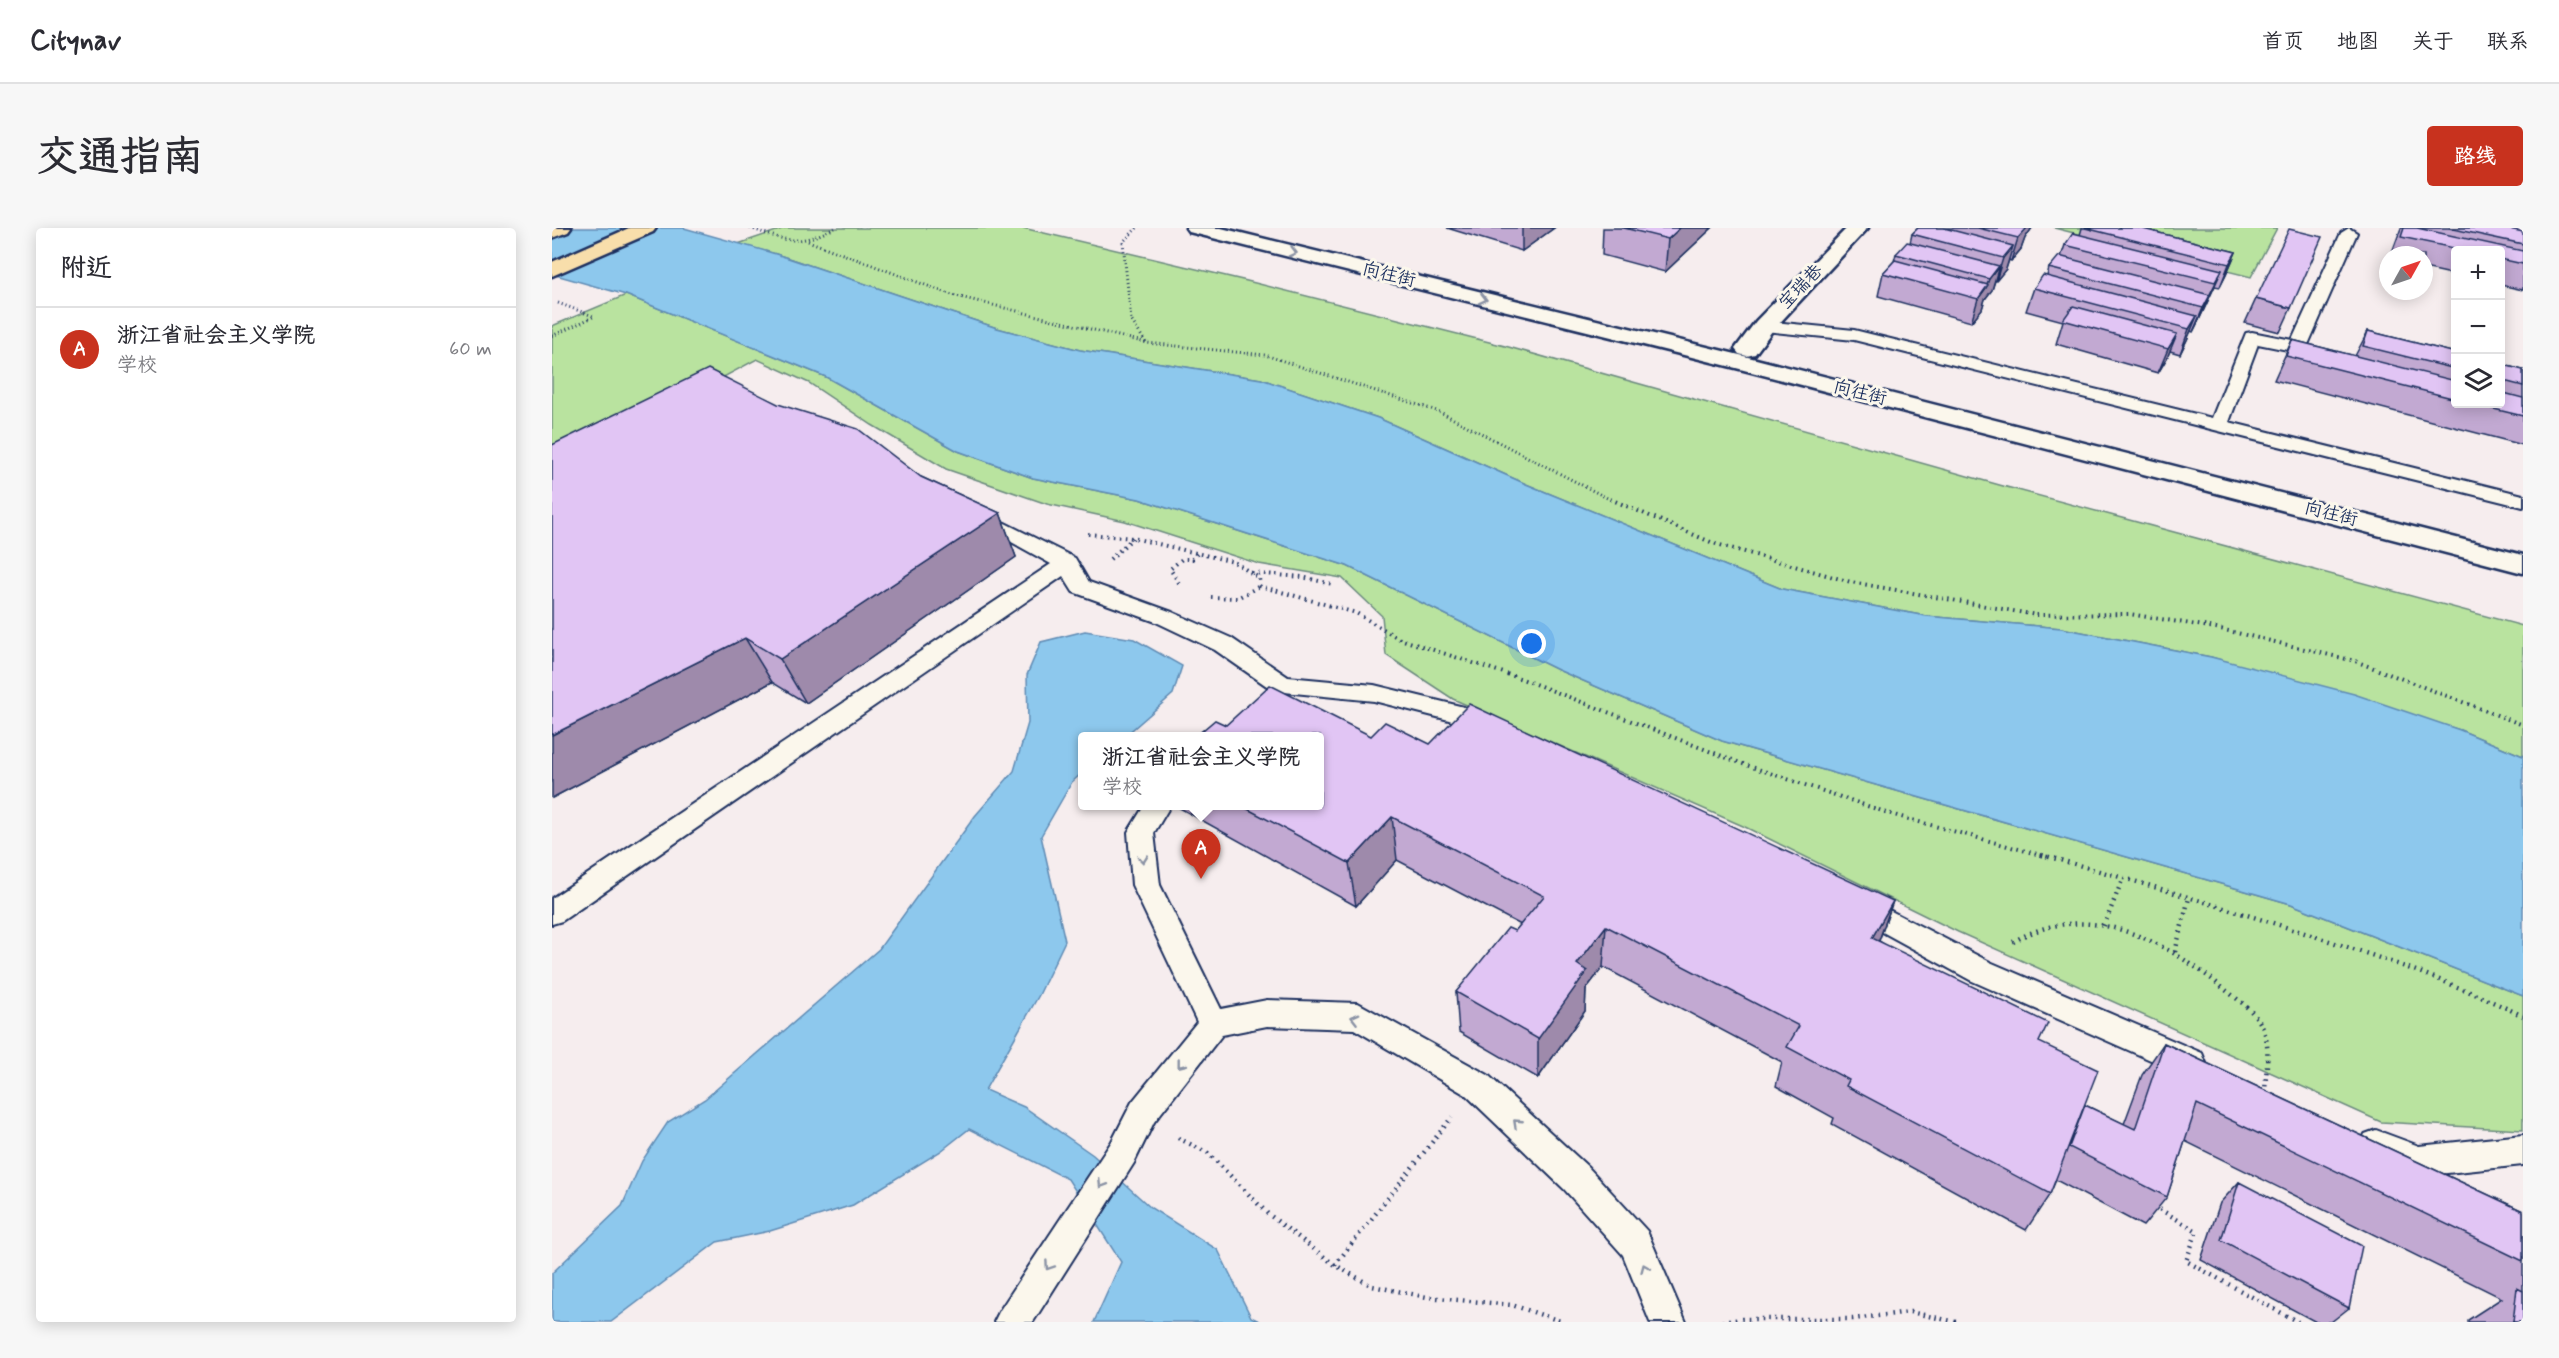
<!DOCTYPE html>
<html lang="zh">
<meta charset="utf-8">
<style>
body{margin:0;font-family:Mynerve,"LXGW WenKai TC",sans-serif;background:#f7f7f7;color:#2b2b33}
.controls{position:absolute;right:18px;top:18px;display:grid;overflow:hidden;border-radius:6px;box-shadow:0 3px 15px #0003}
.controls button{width:54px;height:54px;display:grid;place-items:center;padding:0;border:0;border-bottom:2px solid #e1e1e2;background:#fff;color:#2b2b33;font:30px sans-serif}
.compass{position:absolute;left:1827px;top:18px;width:54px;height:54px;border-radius:50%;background:#fff;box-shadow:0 3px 15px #0003;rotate:50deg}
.you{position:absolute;left:980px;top:416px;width:21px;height:21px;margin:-15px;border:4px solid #fff;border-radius:50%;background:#1a73e8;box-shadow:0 0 0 9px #1a73e833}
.badge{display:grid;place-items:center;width:39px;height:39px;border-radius:50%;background:#c8321e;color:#fff;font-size:20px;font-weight:700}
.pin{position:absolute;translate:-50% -50px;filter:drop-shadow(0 2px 3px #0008)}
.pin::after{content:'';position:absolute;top:32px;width:21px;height:18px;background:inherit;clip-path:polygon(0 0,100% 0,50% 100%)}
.popup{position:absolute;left:526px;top:504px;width:246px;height:78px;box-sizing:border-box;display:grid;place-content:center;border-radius:6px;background:#fff;filter:drop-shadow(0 2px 4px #0005);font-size:20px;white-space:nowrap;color:#7c7c81}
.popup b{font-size:22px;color:#2b2b33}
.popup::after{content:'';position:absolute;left:50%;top:100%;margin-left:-12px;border:12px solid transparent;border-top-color:#fff}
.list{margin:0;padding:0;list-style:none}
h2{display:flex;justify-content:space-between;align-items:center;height:78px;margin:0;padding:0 24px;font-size:26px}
h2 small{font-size:20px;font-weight:400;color:#7c7c81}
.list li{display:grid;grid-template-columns:39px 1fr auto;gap:18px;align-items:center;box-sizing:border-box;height:84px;padding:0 24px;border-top:2px solid #e1e1e2}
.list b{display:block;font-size:22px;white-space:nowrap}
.list p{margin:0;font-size:20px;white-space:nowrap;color:#7c7c81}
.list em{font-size:20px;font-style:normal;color:#7c7c81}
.icon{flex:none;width:33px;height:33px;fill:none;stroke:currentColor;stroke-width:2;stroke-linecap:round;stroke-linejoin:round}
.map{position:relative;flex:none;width:1971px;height:1094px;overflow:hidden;border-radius:6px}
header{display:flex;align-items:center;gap:36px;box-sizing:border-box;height:84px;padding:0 30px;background:#fff;border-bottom:2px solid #e1e1e2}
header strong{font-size:28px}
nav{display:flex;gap:33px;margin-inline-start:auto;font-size:21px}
.intro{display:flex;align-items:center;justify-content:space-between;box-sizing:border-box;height:144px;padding:0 36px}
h1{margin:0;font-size:42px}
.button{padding:15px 27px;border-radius:6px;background:#c8321e;color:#fff;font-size:21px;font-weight:700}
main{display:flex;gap:36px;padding:0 36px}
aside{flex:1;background:#fff;border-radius:6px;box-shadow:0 3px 15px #0003}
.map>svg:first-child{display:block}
.green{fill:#b9e39f;stroke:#6a897e;stroke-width:1.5}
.water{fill:#8dc8ed;stroke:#5f8bb4;stroke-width:1.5}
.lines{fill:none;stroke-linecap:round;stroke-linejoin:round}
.lane-casing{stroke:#1b2f5e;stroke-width:4}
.street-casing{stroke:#1b2f5e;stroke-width:5}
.secondary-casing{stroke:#1b2f5e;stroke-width:5}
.primary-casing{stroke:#1b2f5e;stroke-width:5}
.path-far2{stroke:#1b2f5e;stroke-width:3;stroke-dasharray:1 3;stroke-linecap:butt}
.path-far1{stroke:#1b2f5e;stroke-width:4;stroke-dasharray:1.5 4.5;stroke-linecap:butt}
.path{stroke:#1b2f5e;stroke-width:4.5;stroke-dasharray:1.5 5;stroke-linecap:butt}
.lane{fill:#fbf7ec;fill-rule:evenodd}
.street{fill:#fbf7ec;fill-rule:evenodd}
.secondary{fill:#fbf7ec;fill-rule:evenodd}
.primary{fill:#f8deab;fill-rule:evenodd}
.wall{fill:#c2a9d2;stroke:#1b2f5e;stroke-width:1.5}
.shaded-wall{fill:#9e8aab;stroke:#1b2f5e;stroke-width:1.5}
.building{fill:#e1c5f4;stroke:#1b2f5e;stroke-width:1.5}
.oneway{stroke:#8b93a5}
.labels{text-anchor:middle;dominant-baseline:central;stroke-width:6;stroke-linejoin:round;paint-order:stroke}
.far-street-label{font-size:18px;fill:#1b2f5e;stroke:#fbf7ec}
</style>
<header>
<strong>Citynav</strong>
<nav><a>首页</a><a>地图</a><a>关于</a><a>联系</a></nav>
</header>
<div class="intro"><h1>交通指南</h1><a class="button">路线</a></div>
<main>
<aside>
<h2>附近<small></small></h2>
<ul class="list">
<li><span class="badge">A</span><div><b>浙江省社会主义学院</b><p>学校</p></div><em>60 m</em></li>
</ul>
</aside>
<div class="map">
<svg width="1971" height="1094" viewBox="0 0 1971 1094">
<rect width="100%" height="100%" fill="#f6edee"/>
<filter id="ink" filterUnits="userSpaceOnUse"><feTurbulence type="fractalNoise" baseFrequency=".0167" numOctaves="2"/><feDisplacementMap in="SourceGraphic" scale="12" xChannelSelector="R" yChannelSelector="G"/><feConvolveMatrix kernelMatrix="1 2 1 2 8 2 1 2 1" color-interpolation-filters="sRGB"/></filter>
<g filter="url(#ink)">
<path class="green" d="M233,0H471L695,53L953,118L1451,258L1971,398V528L1908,502L1659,429L1509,400L1374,388L1230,361L974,256L826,190L709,151L528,122L445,100L224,26L186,16Z
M1502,0H1725L1699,49Z
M74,67L274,149L406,223L481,250L587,271L795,338L1006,442L1170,513L1739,676L1971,768V902L1829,894L1406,704L1191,598L901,471L834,427L830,388L790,350L707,336L573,293L495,276L394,241L320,197L257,155L205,131L0,241V98Z"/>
<path class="water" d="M0,0H132L224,26L445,100L528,122L709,151L826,190L974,256L1230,361L1374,388L1509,400L1659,429L1802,466L1908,502L1971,528V768L1739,676L1170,513L1006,442L795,338L587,271L481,250L406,223L274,149L74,67L0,46Z
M533,403L582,411L630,438L621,466L573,508H530V545L520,554L489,608L513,713L487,767L433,862L472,879L541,927L599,980L666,1022L699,1089L709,1094H542L569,1034L516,951L417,901L389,923L301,977L218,1003L165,1014L59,1094H0V1045L70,978L90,933L116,894L153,871L327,721L423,588L462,543L476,495L475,447L489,414Z"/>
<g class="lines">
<defs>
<path id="lane" d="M1797,0L1805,5L1755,119L1752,123L1746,124L1706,116L1677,194L1971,267V279L1302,112L1212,103L1206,102L1203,98L1206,94L1212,93L1302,102L1660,190L1694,105L1700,104L1740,112L1789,5Z
M425,281L523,330L537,354L620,384L679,410L736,449L822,457L912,479L946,492L949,498L946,504L937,507L897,492L822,473L722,463L663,422L604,394L521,364L511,348L10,693L0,696V670L499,336L418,291L415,287L418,283Z
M592,578H618L602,605L608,657L669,781L715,772L806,775L936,847L1036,939L1095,1003L1134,1094H1098L1071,1027L1012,961L914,867L802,801L715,798L670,807L602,894L582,935L481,1094H442L448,1082L560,913L580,874L645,794L580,657L576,604Z
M1304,665L1438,734L1650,825L1654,835L1650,845L1639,849L1628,845L1418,752L1294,684L1290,676L1294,668Z
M1824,902L1867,918L1971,907V937L1867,948L1813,928L1808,917L1813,906Z"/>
<path id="street" d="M1295,0H1316L1220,103L1203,126L1195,128L1187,126L1183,121L1204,93Z"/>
<path id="secondary" d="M634,0H669L1200,130L1971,327V345L1184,140L637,4Z"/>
<path id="primary" d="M0,0H19L16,4L0,10Z
M77,0H104L101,4L0,48V34Z"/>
</defs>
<use href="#lane" class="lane-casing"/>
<use href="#street" class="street-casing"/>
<use href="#secondary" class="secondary-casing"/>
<use href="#primary" class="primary-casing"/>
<path class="path-far2" d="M198,0C237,14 245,18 283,0
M585,0L571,14L579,92L594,115
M256,13L400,67L595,115L713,127L888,184L1061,273
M6,75L41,88
M0,108L41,89"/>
<path class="path-far1" d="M1058,271L1161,315L1299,354L1484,387L1577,386L1664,400L1803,433L1971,497
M536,306L581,310L682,334L707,350L708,358L804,385L848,411L970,451L1191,536L1342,587L1496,629
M558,331L581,310
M700,345L750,349L780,356
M627,355L618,341L630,331H640L645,326
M659,369L685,370L708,358"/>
<path class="path" d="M1490,627C1574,650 1657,675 1740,701C1818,726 1897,752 1971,788
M1552,698L1571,650
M1461,714C1534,670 1612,712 1671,760C1685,771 1705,784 1712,803C1719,822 1713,847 1713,867
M1623,724L1637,670
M626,910L656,925L716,986L783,1037L820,1058L875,1069L960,1077L1011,1094
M1602,978L1645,1003L1634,1033L1746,1094
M783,1037L900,889
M1170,1094L1190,1091H1301L1358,1084L1404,1094"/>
<use href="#lane" class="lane"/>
<use href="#street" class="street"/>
<use href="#secondary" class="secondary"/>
<use href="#primary" class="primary"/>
</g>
<path class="wall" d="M895,0H1002L970,23Z
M1051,0H1160L1113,44L1050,27Z
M1366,0H1480L1473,10L1469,21L1459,33L1457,32L1454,41L1444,53H1443L1440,62L1433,71L1430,81L1419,94L1326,68L1331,45L1342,33L1344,26L1358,15L1360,6Z
M1530,0H1587L1684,24L1674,47L1668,59L1663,58L1648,90L1641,104L1639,103L1628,126L1618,123L1615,130L1606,145L1504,116L1511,93L1474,83L1482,60L1495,48L1497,40L1509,29L1513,17L1528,7Z
M1849,0H1971V62L1948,57V22H1904V47L1872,40V27H1839Z
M1704,71L1739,80L1728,104L1693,95Z
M1816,103L1904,125V176H1948V136L1971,142V217L1722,152L1740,112L1803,128Z
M369,249L448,285L464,329L254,475L220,454L0,570Z
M674,497L819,508L878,516L1341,673L1327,713L1487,814L1533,877L1572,896L1590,847L1612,815L1971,983V1094H1916V1092L1950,1070L1633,913L1615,969L1591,998L1504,952L1498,966L1474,1002L1280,896L1282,890L1224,858L1230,834L1051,739L1034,761L1033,783L986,850L907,804L904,764L963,703L969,697L845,632L804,678L626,579V578H768Z
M1687,954L1797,1080L1779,1094H1764L1649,1032L1668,975Z"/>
<path class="shaded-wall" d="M970,0H1002L970,23Z
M1128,0H1160L1113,44L1116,11Z
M1474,0H1480L1473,10L1469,21L1459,33L1466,10Z
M1461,18L1454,41L1444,53L1451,30Z
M1684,24L1674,47L1668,59L1677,36Z
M1447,38L1440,62L1433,71L1430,81L1419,94L1426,71L1434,60L1437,51Z
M1670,42L1648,90L1641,104L1651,80Z
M1645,88L1635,112L1628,126L1637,101Z
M1625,106L1615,130L1606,145L1616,121Z
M448,285L464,329L254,475L228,431Z
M193,410L220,454L0,570V507Z
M840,589L845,632L804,678L797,635Z
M1341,673L1326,715L1320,710Z
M1054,698L1051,739L1034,761L1033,783L986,850V811L1025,736Z"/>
<path class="building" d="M1072,0H1128L1116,11Z
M1366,0H1392L1461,18L1451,30L1360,6Z
M1426,0H1475L1466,10Z
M1533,0H1587L1684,24L1677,36Z
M1852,0H1865L1971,23V36L1948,31V22H1911L1849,9Z
M1897,0H1953L1971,4V16Z
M1737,1L1770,9L1739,80L1704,71Z
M1521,5L1670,42L1663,54L1513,17Z
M1355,14L1447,38L1437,51L1344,26Z
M1507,28L1658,67L1651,80L1497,40Z
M1343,32L1436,57L1426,71L1331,45Z
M1491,47L1645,88L1637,101L1482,60Z
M1521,78L1625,106L1616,121L1511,92Z
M1816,103L1904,125V141L1811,118Z
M1740,112L1904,153V171L1734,128Z
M1948,136L1971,142V158L1948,152Z
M156,141L226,176L306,201L369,249L448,285L228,431L193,410L0,507V217Z
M1948,164L1971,170V188L1921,176H1948Z
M718,457L819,508L833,494L878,516L917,476L1341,673L1320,710L1496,795L1487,814L1546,842L1498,966L1294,858L1297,852L1235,819L1247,798L1054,698L1025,736L1035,743L986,811L904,764L956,700L963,703L992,668L840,589L797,635L690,578H768V508H644L663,492L674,497Z
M1612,815L1971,983V1033L1645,876L1615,969L1517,919L1533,877L1583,901Z
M1687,954L1810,1018L1797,1080L1669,1012Z
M1965,1060L1971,1063V1094H1961Z"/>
<defs><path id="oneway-chevron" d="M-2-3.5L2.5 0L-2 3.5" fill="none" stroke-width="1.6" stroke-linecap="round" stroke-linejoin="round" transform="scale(1.5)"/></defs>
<g class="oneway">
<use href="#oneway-chevron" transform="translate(741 24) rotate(14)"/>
<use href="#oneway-chevron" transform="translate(931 71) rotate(14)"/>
<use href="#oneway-chevron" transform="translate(591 631) rotate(84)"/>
<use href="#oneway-chevron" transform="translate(803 790) rotate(-166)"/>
<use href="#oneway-chevron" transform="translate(629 836) rotate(128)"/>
<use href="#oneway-chevron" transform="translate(965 895) rotate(-137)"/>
<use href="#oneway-chevron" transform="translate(550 956) rotate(122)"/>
<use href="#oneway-chevron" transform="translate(497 1038) rotate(124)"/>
<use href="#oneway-chevron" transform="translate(1093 1040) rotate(-113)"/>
</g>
</g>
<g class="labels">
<g class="far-street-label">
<text transform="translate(837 47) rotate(14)">向往街</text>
<text transform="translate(1249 59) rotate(-46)">宝瑞巷</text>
<text transform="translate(1308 165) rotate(14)">向往街</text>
<text transform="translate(1779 286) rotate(14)">向往街</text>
</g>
</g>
</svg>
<div class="controls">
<button>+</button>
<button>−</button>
<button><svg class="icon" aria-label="layers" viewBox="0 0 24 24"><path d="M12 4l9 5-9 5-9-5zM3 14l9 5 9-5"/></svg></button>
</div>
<svg class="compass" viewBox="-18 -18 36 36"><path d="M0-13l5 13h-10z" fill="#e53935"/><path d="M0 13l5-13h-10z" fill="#7c7c81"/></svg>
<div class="you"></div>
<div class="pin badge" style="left:649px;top:651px">A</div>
<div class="popup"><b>浙江省社会主义学院</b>学校</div>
</div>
</main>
